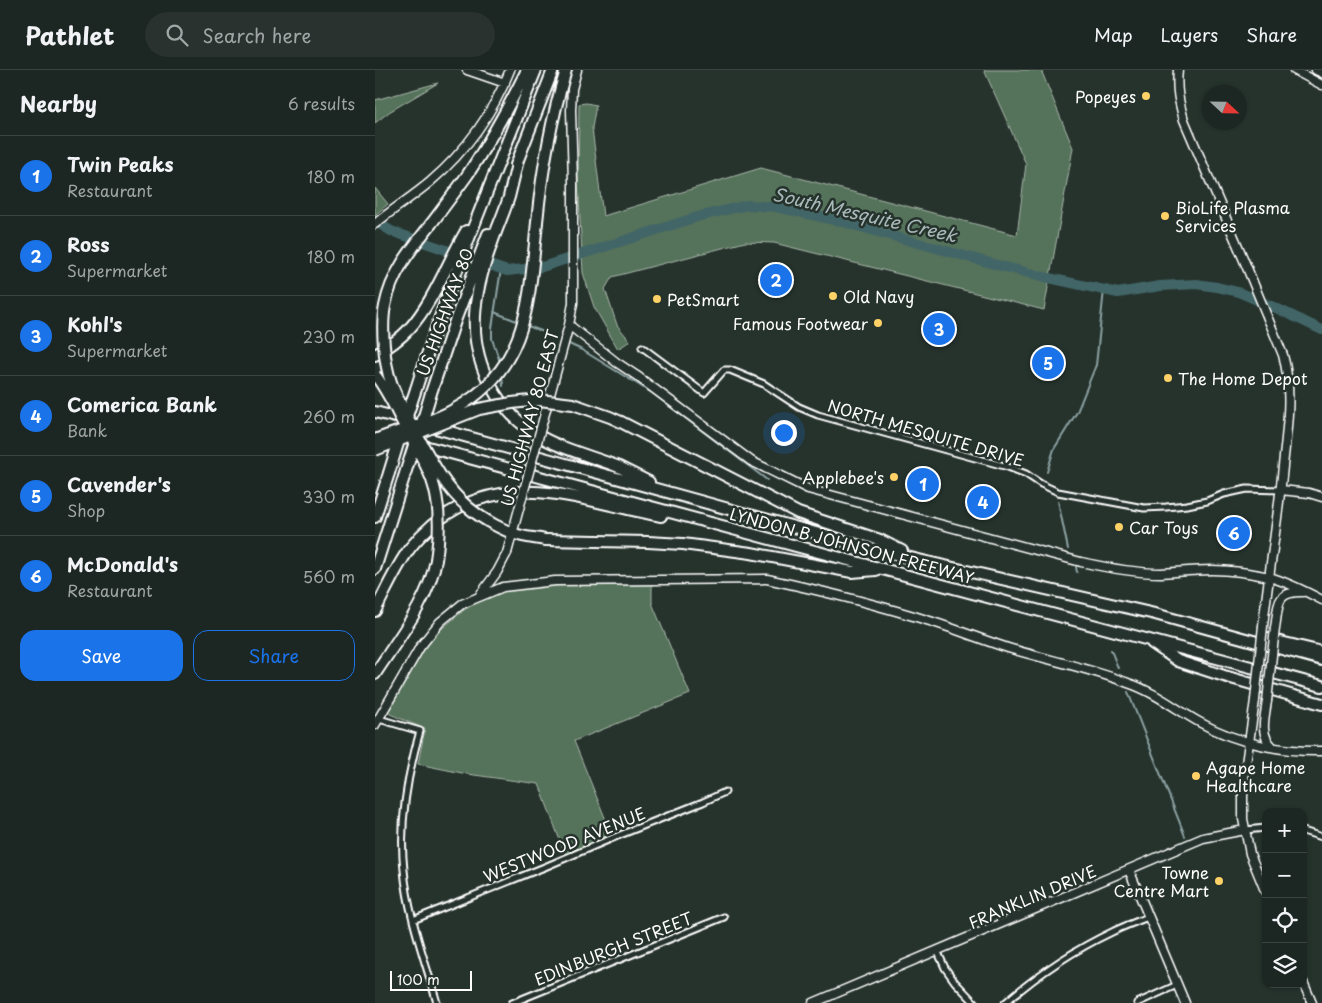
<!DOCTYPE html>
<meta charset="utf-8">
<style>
body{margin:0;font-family:"Playpen Sans",sans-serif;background:#29322f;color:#f1f3f6}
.controls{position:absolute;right:15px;bottom:15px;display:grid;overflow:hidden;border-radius:10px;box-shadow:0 1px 4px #0004}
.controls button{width:45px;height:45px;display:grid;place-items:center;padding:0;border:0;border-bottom:1px solid #3a4340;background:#1c2622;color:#f1f3f6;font:25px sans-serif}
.compass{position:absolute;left:827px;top:15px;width:45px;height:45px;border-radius:50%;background:#1c2622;box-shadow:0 1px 4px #0004;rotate:112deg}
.scale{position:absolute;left:15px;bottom:12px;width:82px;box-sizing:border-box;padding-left:5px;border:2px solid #fff;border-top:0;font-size:14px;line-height:18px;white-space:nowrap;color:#fff;-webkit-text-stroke:4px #26332d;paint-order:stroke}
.you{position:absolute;left:408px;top:362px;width:18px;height:18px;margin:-12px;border:4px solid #fff;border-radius:50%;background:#1a73e8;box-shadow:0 0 0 8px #1a73e833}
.badge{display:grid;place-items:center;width:32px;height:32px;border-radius:50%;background:#1a73e8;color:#fff;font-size:16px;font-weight:700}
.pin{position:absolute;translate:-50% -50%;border:2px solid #fff;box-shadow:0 1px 5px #0006}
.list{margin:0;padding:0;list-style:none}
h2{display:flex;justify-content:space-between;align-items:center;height:65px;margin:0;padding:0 20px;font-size:21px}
h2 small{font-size:16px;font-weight:400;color:#a0a5a5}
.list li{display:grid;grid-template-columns:32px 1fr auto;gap:15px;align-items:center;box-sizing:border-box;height:80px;padding:0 20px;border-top:1px solid #3a4340}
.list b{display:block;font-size:19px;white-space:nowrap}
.list p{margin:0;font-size:16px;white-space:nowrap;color:#a0a5a5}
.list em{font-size:16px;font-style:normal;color:#a0a5a5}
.actions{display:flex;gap:10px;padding:15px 20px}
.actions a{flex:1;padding:11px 0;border:1px solid #1a73e8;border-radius:15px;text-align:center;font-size:18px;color:#1a73e8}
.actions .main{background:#1a73e8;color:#fff}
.icon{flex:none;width:28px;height:28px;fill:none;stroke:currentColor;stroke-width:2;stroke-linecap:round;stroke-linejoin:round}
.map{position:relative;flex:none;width:947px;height:933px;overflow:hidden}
header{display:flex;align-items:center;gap:30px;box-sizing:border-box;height:70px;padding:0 25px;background:#1c2622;border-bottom:1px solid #3a4340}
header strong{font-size:24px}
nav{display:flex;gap:28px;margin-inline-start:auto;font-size:18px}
.search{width:350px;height:45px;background:#29322f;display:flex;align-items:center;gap:12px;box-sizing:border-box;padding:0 18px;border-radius:28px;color:#a0a5a5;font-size:19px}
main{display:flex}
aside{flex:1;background:#1c2622}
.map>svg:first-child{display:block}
.green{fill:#55725a;stroke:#aab8ac}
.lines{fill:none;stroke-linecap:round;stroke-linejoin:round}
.stream{stroke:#8ea3a4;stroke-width:2}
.river{stroke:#426667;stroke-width:10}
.street-casing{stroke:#fff;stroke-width:9}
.secondary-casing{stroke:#fff;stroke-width:11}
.highway-casing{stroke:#fff;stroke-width:14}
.street{stroke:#26332d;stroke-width:5}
.secondary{stroke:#26332d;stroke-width:8}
.highway{stroke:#26332d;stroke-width:10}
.secondary-bridge-casing{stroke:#fff;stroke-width:11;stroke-linecap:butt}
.highway-bridge-casing{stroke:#fff;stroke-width:14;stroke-linecap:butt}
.secondary-bridge{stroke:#26332d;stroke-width:8}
.highway-bridge{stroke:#26332d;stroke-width:10}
.poi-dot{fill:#ffd166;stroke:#26332d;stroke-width:2}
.labels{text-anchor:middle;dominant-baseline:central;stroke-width:5;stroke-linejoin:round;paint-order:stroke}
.poi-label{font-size:16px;fill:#fff;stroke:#26332d;text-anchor:start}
.street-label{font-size:16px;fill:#fff;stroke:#26332d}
.water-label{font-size:18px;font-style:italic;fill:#aababb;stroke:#26332d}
</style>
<header>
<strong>Pathlet</strong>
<div class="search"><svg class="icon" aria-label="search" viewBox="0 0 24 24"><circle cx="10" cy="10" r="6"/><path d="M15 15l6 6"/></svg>Search here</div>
<nav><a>Map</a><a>Layers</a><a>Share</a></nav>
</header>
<main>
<aside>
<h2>Nearby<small>6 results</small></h2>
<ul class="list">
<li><span class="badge">1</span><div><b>Twin Peaks</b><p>Restaurant</p></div><em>180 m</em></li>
<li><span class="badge">2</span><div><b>Ross</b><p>Supermarket</p></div><em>180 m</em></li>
<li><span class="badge">3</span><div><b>Kohl's</b><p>Supermarket</p></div><em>230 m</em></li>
<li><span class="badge">4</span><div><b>Comerica Bank</b><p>Bank</p></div><em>260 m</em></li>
<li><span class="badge">5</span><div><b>Cavender's</b><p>Shop</p></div><em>330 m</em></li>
<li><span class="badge">6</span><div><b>McDonald's</b><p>Restaurant</p></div><em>560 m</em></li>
</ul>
<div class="actions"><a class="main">Save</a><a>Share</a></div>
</aside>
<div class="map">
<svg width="947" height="933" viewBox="0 0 947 933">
<rect width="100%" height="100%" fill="#26332d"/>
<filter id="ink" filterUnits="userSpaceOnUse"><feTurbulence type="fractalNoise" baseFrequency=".02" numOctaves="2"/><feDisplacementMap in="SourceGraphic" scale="10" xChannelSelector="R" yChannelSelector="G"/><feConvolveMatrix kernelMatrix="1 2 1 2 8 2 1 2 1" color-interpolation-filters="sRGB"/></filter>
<g filter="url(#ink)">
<path class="green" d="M609,0H666L698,78L669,240L399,173L370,172L237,207L230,219L242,255L255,271L243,279L219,237L208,203L203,111L204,34L211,33L221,35L217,58L228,146L386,98L642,165L651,94Z
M63,13L14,42L0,53V30Z
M0,118L13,134L0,145Z
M277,514V533L315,624L199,671L237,765L190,784L164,714L92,704L43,694L50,659L15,644L13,641L49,580L63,562L89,540L109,528L127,522L160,516Z"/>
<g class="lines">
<path class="stream" d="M119,242L144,252
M150,255L169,262L177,268
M194,274L207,280L277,323L392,410
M125,292L117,269V258L126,199
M127,304L128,316
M672,402L679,379L702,342L721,295L729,220
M683,431L693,479
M701,497L702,502
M736,580L743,598
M753,622L810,766"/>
<path class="river" d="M0,151L16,161L132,201L167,197L322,147L372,135L401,137L464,151L626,196L674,208L743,223L785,216L821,214L842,217L863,222L901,238L947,260"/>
<defs>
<path id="street" d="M267,277L329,323L349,300H355L389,314L424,337L443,345L633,397L651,404L666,414L683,422L769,438L791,437L812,435L832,431L849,424L872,419L906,420
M4,649L45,661C32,706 24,754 29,800C33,845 50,890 62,933
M870,760L891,758
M928,761L947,767
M38,850L172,796L240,767L328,732L350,722
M562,880L570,898L580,912L600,933
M137,933L349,847
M630,933C662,905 699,880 737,862C749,856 761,852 773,847
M762,933L802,915"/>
<path id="secondary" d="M92,0L130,13
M803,0C801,19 804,32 809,50L868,188L908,285C918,321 912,358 908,396C903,449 894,502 888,556
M919,0L947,15
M941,0L947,3
M0,154C18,139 37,127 55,112C90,82 118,43 135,0
M194,255L241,292L262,306L376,391L433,419L706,492C733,498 759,503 786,503C803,502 820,500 837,500C855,500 876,503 894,507C912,512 930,521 947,530
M170,343L194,255L198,233V113L196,40L197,19L202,0
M906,420L934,423L947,427
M105,525L122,502L132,483
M900,558C904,535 900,521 928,522
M880,630L868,715V749L875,784L891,823
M892,631C890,647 884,664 897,676
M0,655L45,577L65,552L87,534L128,517L180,511L392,509C448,521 504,535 558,552C583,560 608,570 633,578C673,590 714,598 753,613C780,622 802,640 826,653C862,673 906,682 947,681
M754,800L810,933
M928,912L937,933
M438,933L828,768L870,760"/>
<path id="highway" d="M143,90C140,102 137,115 134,127C129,143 122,158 117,173C99,222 90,269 116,316C126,335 141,351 159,363C185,379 216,386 244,397C254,402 264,407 274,412
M141,95L178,0
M162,152C167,100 176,50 191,0
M56,154C68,138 81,121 93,104C115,71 134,36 152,0
M0,285C12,278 24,270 34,259C59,231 72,193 91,161
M41,319C75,210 119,105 161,0
M56,323L80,251L113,164
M0,342L32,350
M246,352L367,414L423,443L505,470L527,481
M53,356L495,478L548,491L780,544L947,590
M42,374L462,487L947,616
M0,447L14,403
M170,470L273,472L308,474L376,483L477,502L501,500
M0,499L29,407
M0,541C11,520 21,497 35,478C49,460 68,445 88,435C157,405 218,434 286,446
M893,569L947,582
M777,573L803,591L849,606L947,634
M0,604C23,568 53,532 61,490"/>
</defs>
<use href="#street" class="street-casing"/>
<use href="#secondary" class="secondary-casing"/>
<use href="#highway" class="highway-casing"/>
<use href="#street" class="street"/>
<use href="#secondary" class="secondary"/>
<use href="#highway" class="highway"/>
<defs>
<path id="secondary-bridge" d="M132,483L170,343
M880,630L888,556
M892,631L900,558"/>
<path id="highway-bridge" d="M56,154C36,179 16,204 10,236C6,256 9,293 16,312C20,325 28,338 34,350C51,380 66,415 94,438C107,449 130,462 147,466C155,468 162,468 170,470
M0,305C12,320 20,338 29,355C39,373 50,391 57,410C66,436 65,463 61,490
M31,349L41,319
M46,356L56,323
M0,370C25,360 55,353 78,340C155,299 154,228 162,152
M0,380L104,339L137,333L164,330L198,334L235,347L246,352
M14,403L25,367
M29,407L40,372"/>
</defs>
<use href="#secondary-bridge" class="secondary-bridge-casing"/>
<use href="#highway-bridge" class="highway-bridge-casing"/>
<use href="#secondary-bridge" class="secondary-bridge"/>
<use href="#highway-bridge" class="highway-bridge"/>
</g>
</g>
<g class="poi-dot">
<circle cx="771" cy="26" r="5"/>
<circle cx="790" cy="146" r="5"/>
<circle cx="458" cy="226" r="5"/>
<circle cx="282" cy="229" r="5"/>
<circle cx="503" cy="253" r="5"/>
<circle cx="793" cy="308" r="5"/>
<circle cx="519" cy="407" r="5"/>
<circle cx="744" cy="457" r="5"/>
<circle cx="821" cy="706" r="5"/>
<circle cx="844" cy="811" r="5"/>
</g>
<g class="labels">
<g class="poi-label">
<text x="761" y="26" text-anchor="end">Popeyes</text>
<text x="800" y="137">BioLife Plasma<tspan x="800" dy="18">Services</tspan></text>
<text x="468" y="226">Old Navy</text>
<text x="292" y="229">PetSmart</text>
<text x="493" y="253" text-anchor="end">Famous Footwear</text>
<text x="803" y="308">The Home Depot</text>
<text x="509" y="407" text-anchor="end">Applebee's</text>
<text x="754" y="457">Car Toys</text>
<text x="831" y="697">Agape Home<tspan x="831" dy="18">Healthcare</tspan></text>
<text x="834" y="802" text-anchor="end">Towne<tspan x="834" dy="18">Centre Mart</tspan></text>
</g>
<g class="street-label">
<text transform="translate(69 242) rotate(-70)">US HIGHWAY 80</text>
<text transform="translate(154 348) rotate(-75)">US HIGHWAY 80 EAST</text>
<text transform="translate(551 362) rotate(16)">NORTH MESQUITE DRIVE</text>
<text transform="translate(477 475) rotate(15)">LYNDON B JOHNSON FREEWAY</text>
<text transform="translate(189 774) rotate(-22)">WESTWOOD AVENUE</text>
<text transform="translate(657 826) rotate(-23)">FRANKLIN DRIVE</text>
<text transform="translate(238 878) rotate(-22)">EDINBURGH STREET</text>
</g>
<g class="water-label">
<text transform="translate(490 144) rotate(13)">South Mesquite Creek</text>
</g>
</g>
</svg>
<div class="controls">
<button>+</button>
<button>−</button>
<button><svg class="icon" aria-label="locate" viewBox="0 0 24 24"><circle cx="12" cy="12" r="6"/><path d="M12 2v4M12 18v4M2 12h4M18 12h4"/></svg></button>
<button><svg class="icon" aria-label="layers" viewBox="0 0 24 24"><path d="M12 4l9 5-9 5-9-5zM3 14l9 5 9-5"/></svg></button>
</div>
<svg class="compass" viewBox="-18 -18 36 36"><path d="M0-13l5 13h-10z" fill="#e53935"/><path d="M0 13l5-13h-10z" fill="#a0a5a5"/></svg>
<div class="scale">100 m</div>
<div class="you"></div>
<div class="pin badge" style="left:548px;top:414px">1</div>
<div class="pin badge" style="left:401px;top:210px">2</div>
<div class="pin badge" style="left:564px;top:259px">3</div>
<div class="pin badge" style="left:608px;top:432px">4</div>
<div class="pin badge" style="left:673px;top:293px">5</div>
<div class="pin badge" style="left:859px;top:463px">6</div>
</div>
</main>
